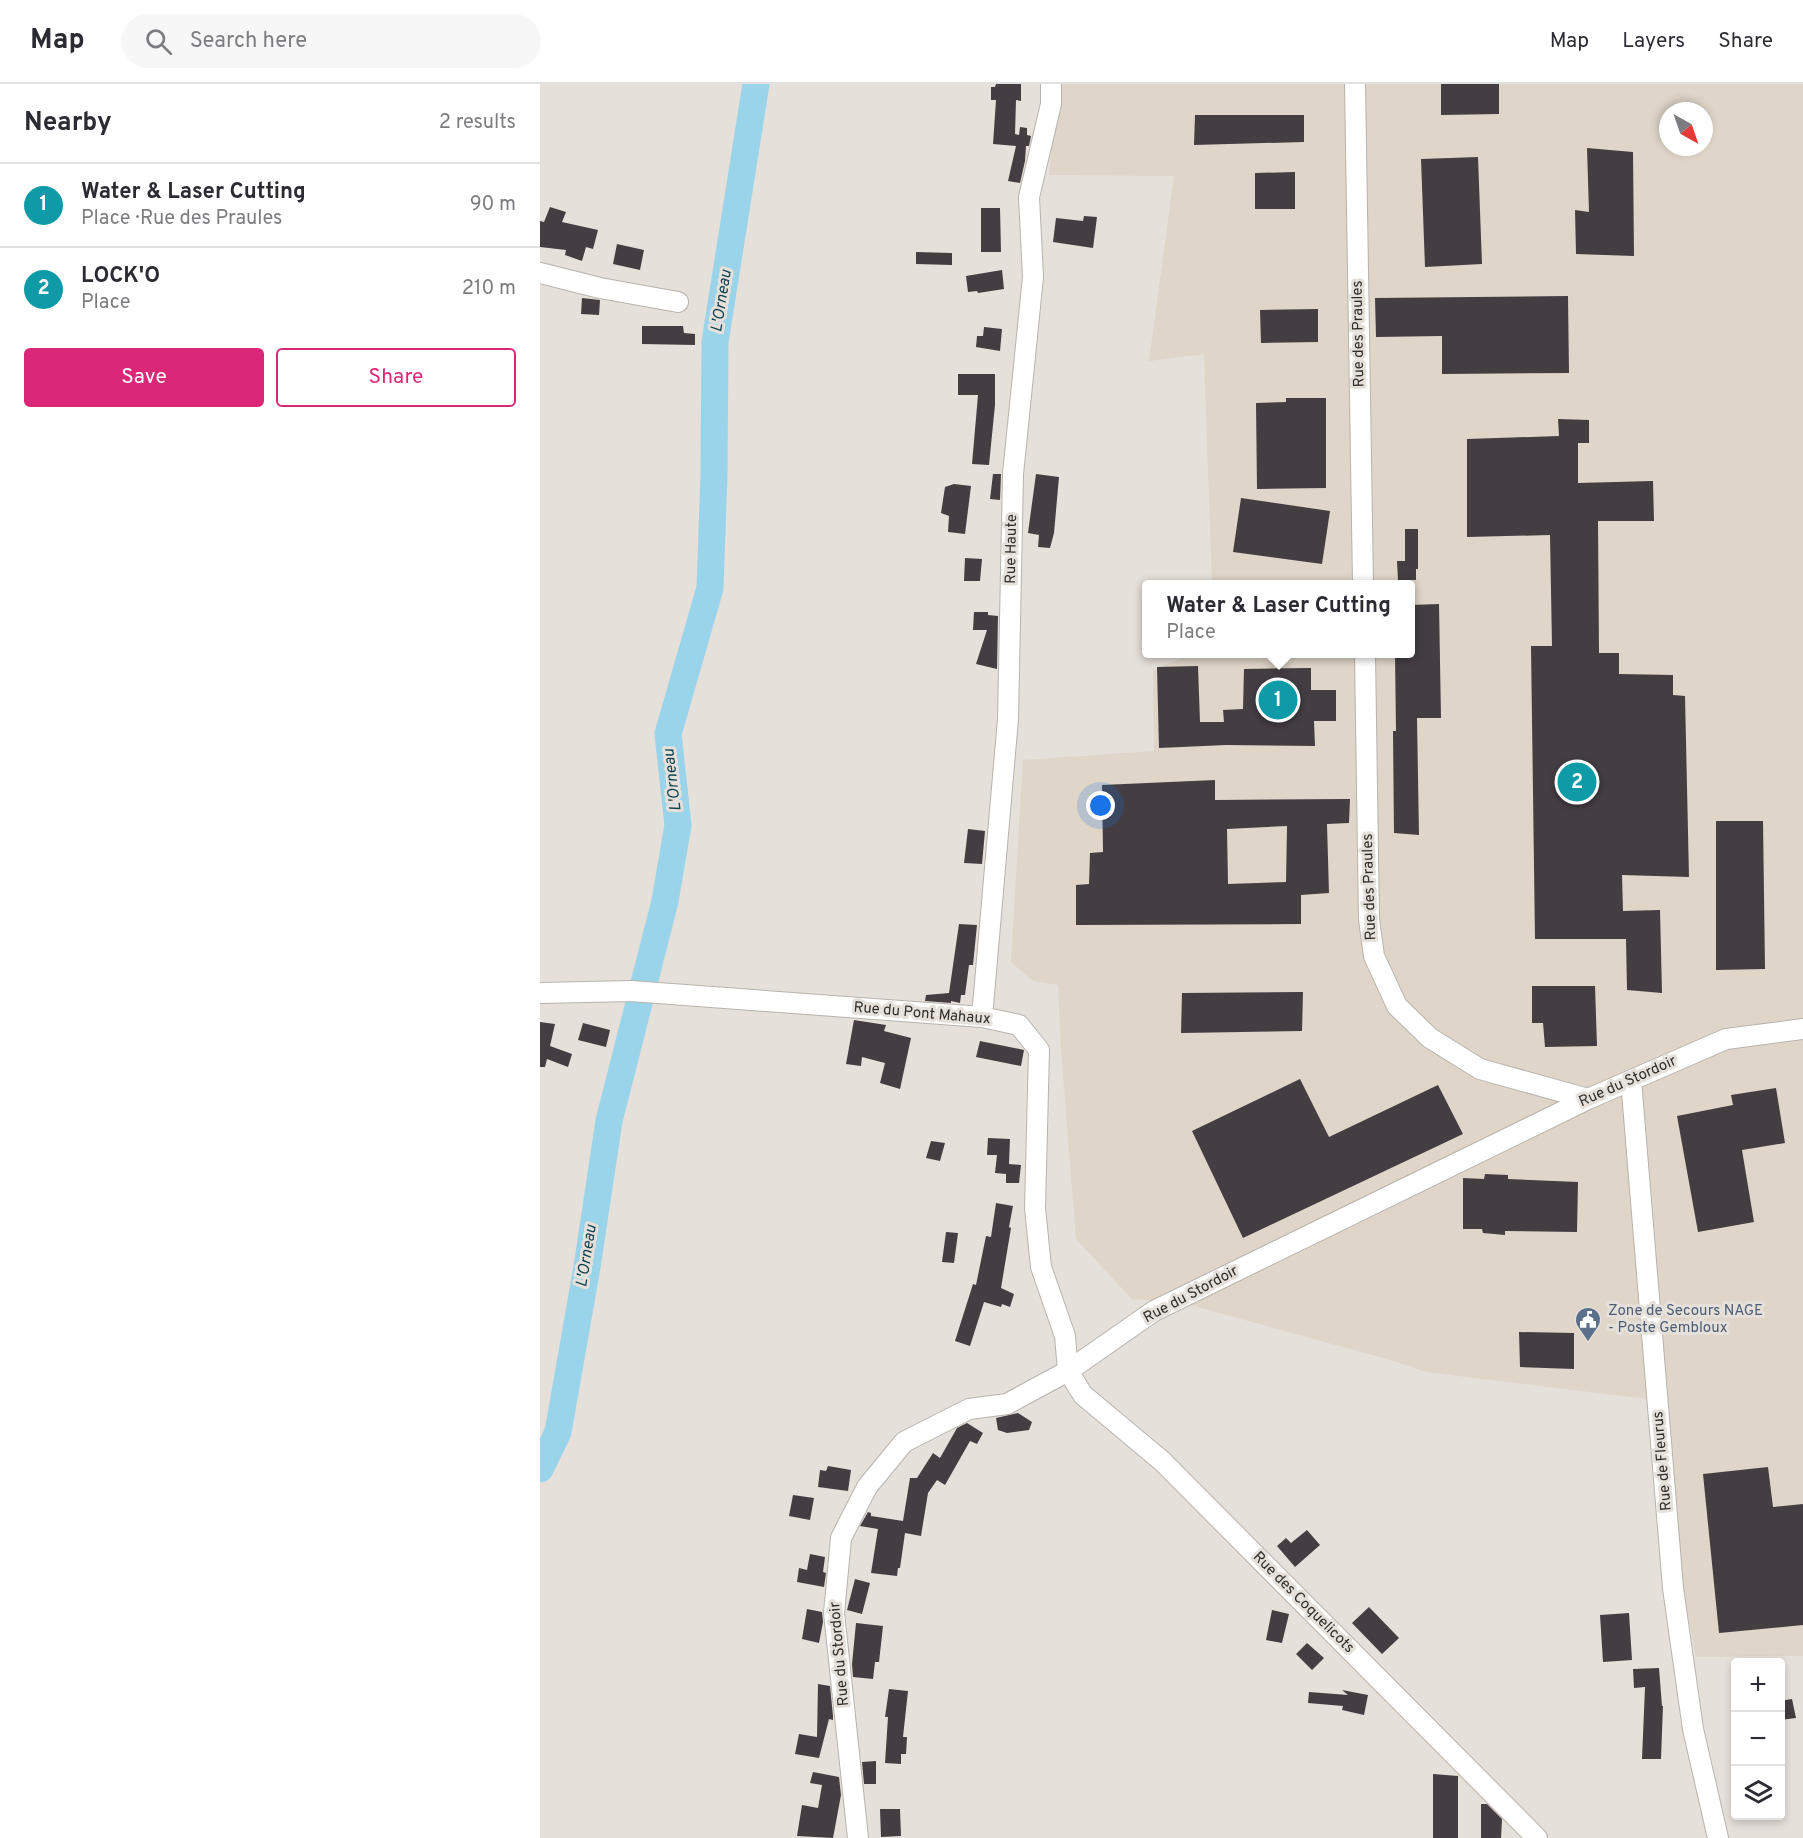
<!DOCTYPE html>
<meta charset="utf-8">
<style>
body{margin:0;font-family:Overpass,sans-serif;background:#f7f7f7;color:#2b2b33}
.controls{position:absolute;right:18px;bottom:18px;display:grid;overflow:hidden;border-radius:6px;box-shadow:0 3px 9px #0003}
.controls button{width:54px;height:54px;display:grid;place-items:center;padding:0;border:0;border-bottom:2px solid #e1e1e2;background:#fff;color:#2b2b33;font:30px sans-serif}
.compass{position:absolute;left:1119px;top:18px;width:54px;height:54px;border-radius:50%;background:#fff;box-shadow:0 3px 9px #0003;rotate:140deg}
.you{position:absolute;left:561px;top:722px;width:21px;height:21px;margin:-15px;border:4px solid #fff;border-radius:50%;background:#1a73e8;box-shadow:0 0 0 9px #1a73e833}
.badge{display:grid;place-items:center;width:39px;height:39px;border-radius:50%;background:#db2777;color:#fff;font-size:20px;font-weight:700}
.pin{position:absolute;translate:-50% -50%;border:3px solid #fff;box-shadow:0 2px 6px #0006}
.popup{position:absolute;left:602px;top:496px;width:273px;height:78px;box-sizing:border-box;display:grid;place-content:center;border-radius:6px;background:#fff;filter:drop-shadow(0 2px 4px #0005);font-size:20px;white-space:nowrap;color:#7c7c81}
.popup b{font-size:22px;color:#2b2b33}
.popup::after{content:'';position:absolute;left:50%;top:100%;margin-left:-12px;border:12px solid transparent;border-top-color:#fff}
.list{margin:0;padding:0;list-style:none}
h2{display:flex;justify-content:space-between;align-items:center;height:78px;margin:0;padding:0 24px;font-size:26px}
h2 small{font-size:20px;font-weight:400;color:#7c7c81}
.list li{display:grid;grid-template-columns:39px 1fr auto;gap:18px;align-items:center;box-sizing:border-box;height:84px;padding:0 24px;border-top:2px solid #e1e1e2}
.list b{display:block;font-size:22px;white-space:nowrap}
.list p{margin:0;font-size:20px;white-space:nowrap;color:#7c7c81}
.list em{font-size:20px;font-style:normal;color:#7c7c81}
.actions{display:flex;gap:12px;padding:18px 24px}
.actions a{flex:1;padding:14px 0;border:2px solid #db2777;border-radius:6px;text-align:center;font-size:21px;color:#db2777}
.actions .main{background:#db2777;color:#fff}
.icon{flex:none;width:33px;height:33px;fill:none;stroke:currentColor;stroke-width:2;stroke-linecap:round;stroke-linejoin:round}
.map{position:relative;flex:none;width:1263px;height:1754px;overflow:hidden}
header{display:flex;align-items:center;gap:36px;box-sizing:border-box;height:84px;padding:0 30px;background:#fff;border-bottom:2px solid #e1e1e2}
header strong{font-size:28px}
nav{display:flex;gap:33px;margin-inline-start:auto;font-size:21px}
.search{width:420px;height:54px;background:#f7f7f7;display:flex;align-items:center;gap:15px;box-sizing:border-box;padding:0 21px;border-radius:33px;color:#7c7c81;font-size:22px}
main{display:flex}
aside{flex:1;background:#fff}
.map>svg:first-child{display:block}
.built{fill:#dfd5c8;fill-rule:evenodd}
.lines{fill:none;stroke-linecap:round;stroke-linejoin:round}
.river{stroke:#9ad4ea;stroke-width:27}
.building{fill:#443e42;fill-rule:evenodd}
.minor-casing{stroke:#b8b3ad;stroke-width:22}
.minor{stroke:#fff;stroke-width:20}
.labels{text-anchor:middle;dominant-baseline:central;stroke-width:6;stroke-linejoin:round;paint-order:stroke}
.street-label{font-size:15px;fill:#302e2c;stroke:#e5e0da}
.service-label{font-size:15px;fill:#4e5e75;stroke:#e5e0da;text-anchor:start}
.water-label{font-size:16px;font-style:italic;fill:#0a3f4e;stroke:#e5e0da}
</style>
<header>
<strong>Map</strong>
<div class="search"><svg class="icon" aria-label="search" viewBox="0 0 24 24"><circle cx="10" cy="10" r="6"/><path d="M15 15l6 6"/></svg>Search here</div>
<nav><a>Map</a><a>Layers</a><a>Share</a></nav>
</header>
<main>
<aside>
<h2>Nearby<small>2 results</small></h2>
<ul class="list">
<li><span class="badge" style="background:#0f9aa8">1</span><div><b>Water &amp; Laser Cutting</b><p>Place · Rue des Praules</p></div><em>90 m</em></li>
<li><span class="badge" style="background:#0f9aa8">2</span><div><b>LOCK'O</b><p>Place</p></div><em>210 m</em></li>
</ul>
<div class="actions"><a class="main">Save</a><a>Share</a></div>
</aside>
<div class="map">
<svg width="1263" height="1754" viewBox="0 0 1263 1754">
<rect width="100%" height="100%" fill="#e5e0da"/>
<path class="built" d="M516,0H1263V1572L1156,1573L1108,1315L886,1288L854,1277L643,1219L592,1215L536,1155L521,964L518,901L493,897L471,878L483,676L614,667L613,586L652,570H870V500H672L664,270L609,277L634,92L509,91ZM1128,27H1164V63H1128Z"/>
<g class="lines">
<path class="river" d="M0,1385L18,1348L47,1183L69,1037L125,817L138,741L128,650L170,504L174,391L175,258L216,0"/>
</g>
<path class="building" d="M456,0H481V17L476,16L475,50L479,51L480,43L487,44V51L491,52L489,62H486L485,77L480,99L468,97L476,62L453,60L456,16H451V3H455Z
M901,0H959V30L901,31Z
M655,31H764V58L654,61Z
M1047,64L1093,68L1094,172L1036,170L1035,126L1049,128Z
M938,73L942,180L885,183L881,75Z
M755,88V125H715V89Z
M10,123L26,128L22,138L58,146L53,165L46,163L42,177L25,171L26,166L0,163V137L4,138Z
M441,124H460L461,168H441Z
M544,132L557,133L553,164L513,158L516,134L543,137Z
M77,160L104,166L100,186L73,180Z
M376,168L412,169V181L376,180Z
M462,186L464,205L438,209L437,207L428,208L426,192Z
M1028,212L1029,289L902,290V252L836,253L835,214Z
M42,214L60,216L59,231L41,230Z
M778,225V258L721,259L720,226Z
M102,242H143L144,249L155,250V261L102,260Z
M444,243L462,245L460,267L436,263L437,252H443Z
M418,290H455V321L449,381L432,380L438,311H418Z
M746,314H786V404L717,405L716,319L746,318Z
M1018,335L1049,336V359H1038V399L1113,397L1114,437H1058L1059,569H1079V590L1133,591V611L1145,612L1149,793L1082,791L1083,827L1120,826L1122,909L1087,906L1086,855H995L991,562H1012L1010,451L927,453V355L1019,352Z
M453,390H461L460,416L450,415Z
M496,390L519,393L514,449L510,464L498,463L499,451L488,449Z
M414,400L431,402L425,450L408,448L409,432L401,429L405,403Z
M701,414L790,427L782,480L693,468Z
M865,445H878V485H876V496H858L857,477H865Z
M425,474L442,475L440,497H424Z
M899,520L901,634H877L879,751L854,749L853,647H856L855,570H870V521Z
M434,528H448V531L458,532L457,585L436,580L447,546H433Z
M658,582L660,638H684L683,626L703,625L704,585L771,584V606H796V637H774L775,662L686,661L619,664L617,583Z
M675,696V716L810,715L809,739L787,740L789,809L761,811V840L536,841V801L549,800L550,769L563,768L562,701ZM747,742L746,798L688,800L687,745Z
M1176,737H1223L1225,885L1176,886Z
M428,745L445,747L442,780L424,779Z
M419,840L437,841L433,881H429L425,911H421L420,919L411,917V919L385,917L386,911L409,909Z
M992,902H1055L1057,962L1005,963L1003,939H992Z
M763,908L762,947L641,949L642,909Z
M314,936L346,941L344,947L371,954L360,1005L340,999L345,979L322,973L321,982L306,980Z
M0,938L15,940L10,962L32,970L28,983L7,975L5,983H0Z
M43,939L70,946L66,963L38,956Z
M440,957L484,966L481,982L436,973Z
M760,995L789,1053L898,1001L923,1050L703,1154L652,1047Z
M1236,1004L1245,1059L1202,1066L1214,1138L1158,1148L1137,1032L1193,1021L1191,1011Z
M448,1054L470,1055L469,1080L481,1081L479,1099H466V1090L455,1089L457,1071H447Z
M391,1057L405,1059L400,1077L386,1074Z
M945,1090L968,1091V1095L1038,1098L1037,1148L965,1147V1151L943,1149L942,1145H923V1094L944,1095Z
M456,1119L473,1122L469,1143L471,1144L461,1204L474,1210L470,1223L462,1220L461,1223L444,1218L430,1262L415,1257L433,1200L436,1201L446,1152L451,1153Z
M406,1148L418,1149L414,1179L402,1178Z
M979,1248L1034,1249V1285L980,1283Z
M478,1329L492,1338L489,1346L467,1349L458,1346L456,1334Z
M427,1339L443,1349L437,1360L430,1357L405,1401L397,1396L388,1409L381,1452L365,1449L360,1484H358L357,1492L331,1489L338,1445L320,1442L328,1428L331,1429V1432L363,1437L370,1394H377L393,1369L400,1374L417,1344Z
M288,1382L311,1386L308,1407L278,1403L280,1386L286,1387Z
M1228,1383L1233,1423L1263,1420V1541L1179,1549L1163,1390Z
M253,1411L274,1414L270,1436L249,1432Z
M767,1446L780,1461L755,1483L737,1462L746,1454L751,1459Z
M270,1470L285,1473L283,1488L286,1489L284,1503L257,1498L259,1484L267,1486Z
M315,1495L330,1499L322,1530L307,1526Z
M829,1523L859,1554L842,1570L812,1539Z
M267,1525L282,1528L283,1538L279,1559L262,1555Z
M732,1526L749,1530L742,1559L726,1556Z
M1089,1529L1092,1576L1063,1578L1060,1531Z
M316,1539L343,1542L339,1578H335L333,1595L313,1593L312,1580Z
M767,1559L784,1574L772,1586L756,1570Z
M1119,1584L1122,1622H1123L1121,1675H1102L1105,1603L1094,1604L1093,1585Z
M278,1600L290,1602L293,1632V1636L289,1635L279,1674L255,1670L259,1650L277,1653Z
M349,1605L368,1607L363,1653H367L366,1670H361V1680L345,1679L348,1633H345Z
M802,1606L828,1611L824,1631L802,1626L803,1622L768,1619L769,1608L808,1611Z
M1252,1615L1256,1634L1240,1636V1617Z
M336,1677V1700H324L322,1678Z
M273,1688L299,1693L301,1711L293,1754L257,1752L262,1721L278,1724L282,1701L270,1699Z
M893,1690L918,1692V1754H893Z
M941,1720H947L962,1735L961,1754H941Z
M340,1725H360L361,1752L341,1753Z"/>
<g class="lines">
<defs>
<path id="minor" d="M815,0L823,500
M0,189L60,204L138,218
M825,570L829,835L834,872L857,922L890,954L940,985L1048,1015
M0,909L91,907L442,933L479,941L499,966L495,1124L501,1183L525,1252L528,1287L543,1311L622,1377L997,1754
M442,933L468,635L473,390L493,193L489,113L511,20V0
M1091,996L1133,1504L1153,1645L1178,1754
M318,1754L294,1529L301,1454L327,1403L364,1358L429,1325L467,1320L528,1287L614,1227L1048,1015L1186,955L1263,945"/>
</defs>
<use href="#minor" class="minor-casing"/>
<use href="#minor" class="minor"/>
</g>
<defs>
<symbol id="civic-pin" viewBox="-11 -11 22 30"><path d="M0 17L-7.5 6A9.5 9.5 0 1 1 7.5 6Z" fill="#5c6f8a" stroke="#e5e0da"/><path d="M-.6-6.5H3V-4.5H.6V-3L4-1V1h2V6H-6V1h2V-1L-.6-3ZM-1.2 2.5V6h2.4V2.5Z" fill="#fff"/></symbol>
</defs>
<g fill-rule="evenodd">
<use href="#civic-pin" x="1033" y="1221" width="30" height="40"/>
</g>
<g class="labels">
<g class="street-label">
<text transform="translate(819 250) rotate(-91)">Rue des Praules</text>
<text transform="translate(472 465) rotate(-89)">Rue Haute</text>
<text transform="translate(830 803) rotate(-92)">Rue des Praules</text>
<text transform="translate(382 930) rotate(5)">Rue du Pont Mahaux</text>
<text transform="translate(1088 998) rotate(-24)">Rue du Stordoir</text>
<text transform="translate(651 1211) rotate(-28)">Rue du Stordoir</text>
<text transform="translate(1123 1377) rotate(-95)">Rue de Fleurus</text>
<text transform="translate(763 1519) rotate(45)">Rue des Coquelicots</text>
<text transform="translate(300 1570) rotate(-95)">Rue du Stordoir</text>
</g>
<g class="service-label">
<text x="1068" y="1227">Zone de Secours NAGE<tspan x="1068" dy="17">- Poste Gembloux</tspan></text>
</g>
<g class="water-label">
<text transform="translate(182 217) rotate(-81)">L'Orneau</text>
<text transform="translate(133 696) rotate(-97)">L'Orneau</text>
<text transform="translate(47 1172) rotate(-81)">L'Orneau</text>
</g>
</g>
</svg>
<div class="controls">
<button>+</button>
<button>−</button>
<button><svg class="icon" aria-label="layers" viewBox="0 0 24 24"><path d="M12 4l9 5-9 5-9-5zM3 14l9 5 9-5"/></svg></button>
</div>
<svg class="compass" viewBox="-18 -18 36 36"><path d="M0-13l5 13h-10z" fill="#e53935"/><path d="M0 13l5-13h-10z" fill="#7c7c81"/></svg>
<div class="you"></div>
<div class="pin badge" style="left:738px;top:616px;background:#0f9aa8">1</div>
<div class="popup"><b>Water &amp; Laser Cutting</b>Place</div>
<div class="pin badge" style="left:1037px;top:698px;background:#0f9aa8">2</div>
</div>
</main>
